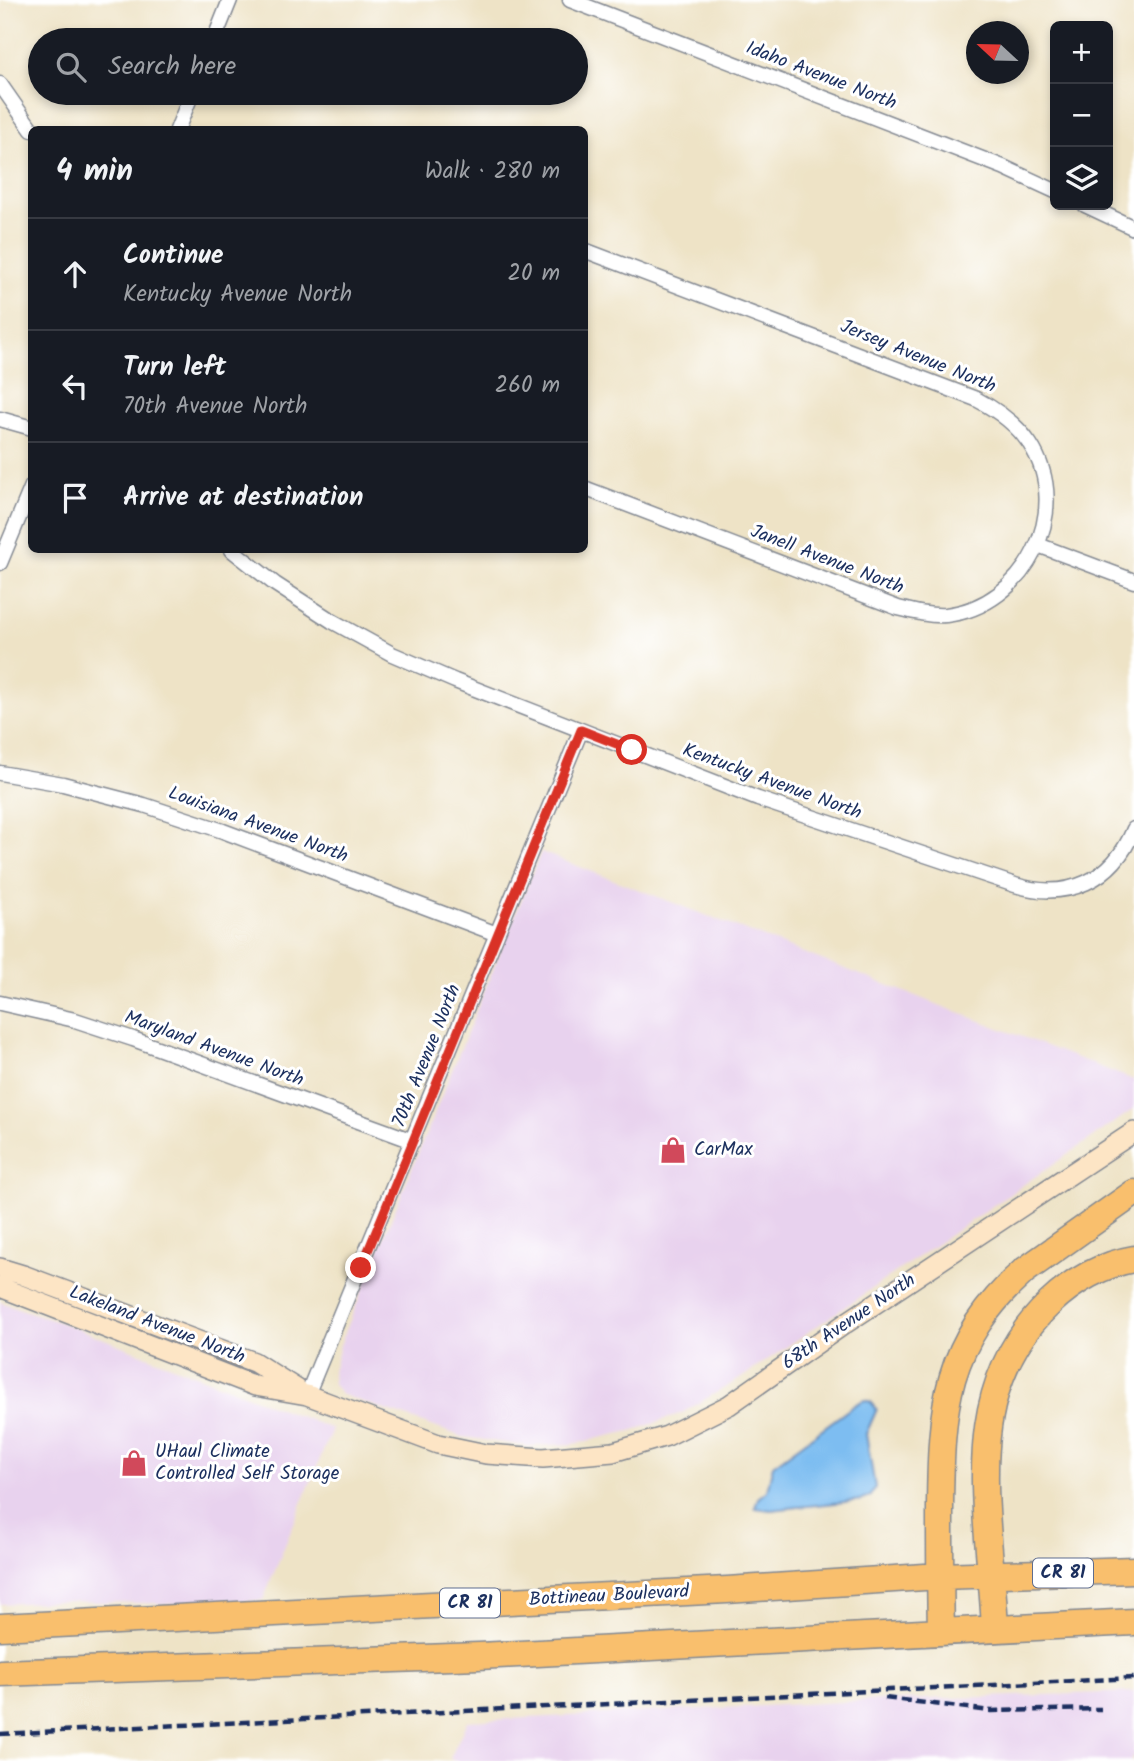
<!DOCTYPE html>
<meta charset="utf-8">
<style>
body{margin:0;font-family:Kalam,sans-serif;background:#242831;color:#f1f3f6}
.controls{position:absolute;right:21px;top:21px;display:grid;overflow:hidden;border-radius:10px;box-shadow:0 4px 10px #0003}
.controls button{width:63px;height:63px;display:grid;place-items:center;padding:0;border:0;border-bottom:2px solid #363941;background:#171b24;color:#f1f3f6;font:35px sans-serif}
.compass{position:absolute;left:966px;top:21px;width:63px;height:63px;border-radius:50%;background:#171b24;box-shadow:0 4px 10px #0003;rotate:292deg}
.stop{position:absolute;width:21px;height:21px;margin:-16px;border:5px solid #d93025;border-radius:50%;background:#fff}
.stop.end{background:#d93025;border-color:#fff;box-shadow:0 2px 7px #0008}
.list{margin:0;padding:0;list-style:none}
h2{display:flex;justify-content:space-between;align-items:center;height:91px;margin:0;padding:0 28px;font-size:30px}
h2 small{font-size:23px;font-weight:400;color:#9ea1a6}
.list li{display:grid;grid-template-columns:46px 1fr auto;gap:21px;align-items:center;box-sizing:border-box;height:112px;padding:0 28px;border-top:2px solid #363941}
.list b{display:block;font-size:26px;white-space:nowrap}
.list p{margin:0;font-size:23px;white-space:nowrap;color:#9ea1a6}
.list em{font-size:23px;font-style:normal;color:#9ea1a6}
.icon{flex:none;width:38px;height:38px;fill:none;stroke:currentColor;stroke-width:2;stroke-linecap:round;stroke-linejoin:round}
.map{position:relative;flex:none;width:1134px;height:1761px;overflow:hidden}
.search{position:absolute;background:#171b24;box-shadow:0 4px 10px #0003;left:28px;top:28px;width:560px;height:77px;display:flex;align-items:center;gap:18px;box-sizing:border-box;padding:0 24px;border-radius:38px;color:#9ea1a6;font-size:26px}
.panel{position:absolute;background:#171b24;box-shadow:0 4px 10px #0003;left:28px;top:126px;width:560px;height:427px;border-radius:10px}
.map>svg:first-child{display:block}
.built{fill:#e8d2ee}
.water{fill:#7dbdf1;stroke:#4c76a8;stroke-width:2}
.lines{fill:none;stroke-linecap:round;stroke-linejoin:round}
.street-casing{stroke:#848992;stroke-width:17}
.secondary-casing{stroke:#848992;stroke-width:22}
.highway-casing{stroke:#848992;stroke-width:29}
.street{stroke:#fff;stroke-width:14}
.secondary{stroke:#fde5c5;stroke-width:19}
.highway{stroke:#f9bf6d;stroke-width:26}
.rail{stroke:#1b2f5e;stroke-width:4.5;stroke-dasharray:10 5;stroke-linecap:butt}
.route{stroke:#d93025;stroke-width:9}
.labels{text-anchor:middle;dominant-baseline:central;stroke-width:6;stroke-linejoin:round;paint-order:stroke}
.shield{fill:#fff;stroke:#5f6d8e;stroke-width:2}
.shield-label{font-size:18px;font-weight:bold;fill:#1b2f5e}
.street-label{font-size:19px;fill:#1b2f5e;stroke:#fff}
.poi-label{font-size:19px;fill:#1b2f5e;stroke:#fff;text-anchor:start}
</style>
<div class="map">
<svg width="1134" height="1761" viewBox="0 0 1134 1761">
<rect width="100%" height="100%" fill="#fff"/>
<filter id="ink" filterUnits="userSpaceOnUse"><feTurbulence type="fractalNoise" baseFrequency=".0143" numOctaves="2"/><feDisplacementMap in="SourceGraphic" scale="14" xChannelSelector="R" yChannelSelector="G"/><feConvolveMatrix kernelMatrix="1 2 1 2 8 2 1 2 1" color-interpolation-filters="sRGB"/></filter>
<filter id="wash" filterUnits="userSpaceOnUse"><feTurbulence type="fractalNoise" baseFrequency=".00686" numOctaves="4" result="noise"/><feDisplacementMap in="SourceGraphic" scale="28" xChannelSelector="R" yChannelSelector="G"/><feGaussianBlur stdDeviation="1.57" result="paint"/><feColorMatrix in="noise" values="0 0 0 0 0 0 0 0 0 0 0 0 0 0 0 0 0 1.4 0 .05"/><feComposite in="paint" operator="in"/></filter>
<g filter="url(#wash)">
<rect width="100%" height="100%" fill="#eee3c6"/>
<path class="built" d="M541,852L1134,1080V1109L741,1378L682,1413L635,1430L573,1444L527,1446L463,1437L340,1394L333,1384V1372L340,1345Z
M0,1302L79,1329L332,1429L263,1600L184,1604L64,1601L0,1604Z
M1134,1692V1753L1130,1761H456L450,1759L467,1721L864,1701Z"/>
<path class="water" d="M864,1400L871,1402L877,1409L866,1434L875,1487L871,1496L862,1500L771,1510L755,1508L758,1498L767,1491L773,1465L856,1404Z"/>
</g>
<g filter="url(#ink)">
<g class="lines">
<defs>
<path id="street" d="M570,0L1003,167L1055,191
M214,40L230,0
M0,84L32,130
M177,130L192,93
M1085,205L1134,228
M584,250L976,399C997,410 1016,423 1030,444C1074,511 1025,606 946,615C930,616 914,612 898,608L584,488
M0,419L32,428
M1038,545L1134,581
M232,550L275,584L332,621L392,654L455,681L758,799L1015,885C1067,901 1113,881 1134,829
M0,563L32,486
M0,773L63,784L144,805L223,831L497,934
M0,1003L75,1020L133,1039L413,1141
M307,1395L581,730"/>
<path id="secondary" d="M0,1268L23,1275L254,1362L297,1389
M0,1287L255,1386L307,1395L438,1444L486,1454L543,1458L613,1452L667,1436L729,1405L846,1323L1134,1132"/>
<path id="highway" d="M0,1627L727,1590L940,1576L1134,1570
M995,1629C990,1515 956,1392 1050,1303C1073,1281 1103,1264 1134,1259
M941,1631C940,1590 940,1549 940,1508C941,1406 944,1343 1024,1271L1134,1193
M0,1673L479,1656L1134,1622"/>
</defs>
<use href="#street" class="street-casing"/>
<use href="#secondary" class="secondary-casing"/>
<use href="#highway" class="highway-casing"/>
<use href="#street" class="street"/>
<use href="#secondary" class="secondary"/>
<use href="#highway" class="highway"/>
<path class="rail" d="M885,1698L991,1711L1101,1709
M0,1734L1134,1678"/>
</g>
</g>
<g class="lines" filter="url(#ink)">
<path class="route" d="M361,1268L581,730L632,750"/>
</g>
<defs>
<symbol id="shop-bare" viewBox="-9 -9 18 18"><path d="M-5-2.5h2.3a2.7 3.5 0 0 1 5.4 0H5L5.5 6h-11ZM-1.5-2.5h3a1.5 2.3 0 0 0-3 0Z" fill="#d1495b" stroke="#fff" stroke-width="2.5" paint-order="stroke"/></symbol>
</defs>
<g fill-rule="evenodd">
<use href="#shop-bare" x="654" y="1131" width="38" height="38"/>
<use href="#shop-bare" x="115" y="1444" width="38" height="38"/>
</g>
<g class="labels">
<g class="shield">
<rect x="1033" y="1558.5" width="60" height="29" rx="5"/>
<rect x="440" y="1588.5" width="60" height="29" rx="5"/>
</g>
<g class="shield-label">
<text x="1063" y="1573">CR 81</text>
<text x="470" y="1603">CR 81</text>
</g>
<g class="street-label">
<text transform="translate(821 76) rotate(21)">Idaho Avenue North</text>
<text transform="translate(918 357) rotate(22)">Jersey Avenue North</text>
<text transform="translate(827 560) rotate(21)">Janell Avenue North</text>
<text transform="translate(772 782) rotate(20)">Kentucky Avenue North</text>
<text transform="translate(258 825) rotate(20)">Louisiana Avenue North</text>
<text transform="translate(214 1049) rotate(20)">Maryland Avenue North</text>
<text transform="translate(427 1056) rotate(-68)">70th Avenue North</text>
<text transform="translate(849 1322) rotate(-34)">68th Avenue North</text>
<text transform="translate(157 1325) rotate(21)">Lakeland Avenue North</text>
<text transform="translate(609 1596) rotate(-3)">Bottineau Boulevard</text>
</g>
<g class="poi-label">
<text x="694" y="1150">CarMax</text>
<text x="155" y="1452">UHaul Climate<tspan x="155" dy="22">Controlled Self Storage</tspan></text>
</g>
</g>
</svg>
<div class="controls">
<button>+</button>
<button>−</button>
<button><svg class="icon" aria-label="layers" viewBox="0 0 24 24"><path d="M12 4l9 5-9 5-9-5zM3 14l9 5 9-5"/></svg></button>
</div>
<svg class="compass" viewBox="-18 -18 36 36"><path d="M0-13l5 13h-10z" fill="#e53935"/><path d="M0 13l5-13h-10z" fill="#9ea1a6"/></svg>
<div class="stop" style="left:632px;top:750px"></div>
<div class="stop end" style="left:361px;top:1268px"></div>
<div class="search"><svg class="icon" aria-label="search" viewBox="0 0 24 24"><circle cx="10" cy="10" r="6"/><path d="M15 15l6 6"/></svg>Search here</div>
<section class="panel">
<h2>4 min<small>Walk · 280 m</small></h2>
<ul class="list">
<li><svg class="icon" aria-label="ahead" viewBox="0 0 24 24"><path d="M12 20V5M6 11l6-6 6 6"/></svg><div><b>Continue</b><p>Kentucky Avenue North</p></div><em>20 m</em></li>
<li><svg class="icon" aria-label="left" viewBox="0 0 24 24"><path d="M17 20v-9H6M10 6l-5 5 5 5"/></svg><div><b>Turn left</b><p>70th Avenue North</p></div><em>260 m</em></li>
<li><svg class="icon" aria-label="arrive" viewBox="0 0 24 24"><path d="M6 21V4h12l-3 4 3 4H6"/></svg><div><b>Arrive at destination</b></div></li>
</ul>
</section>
</div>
